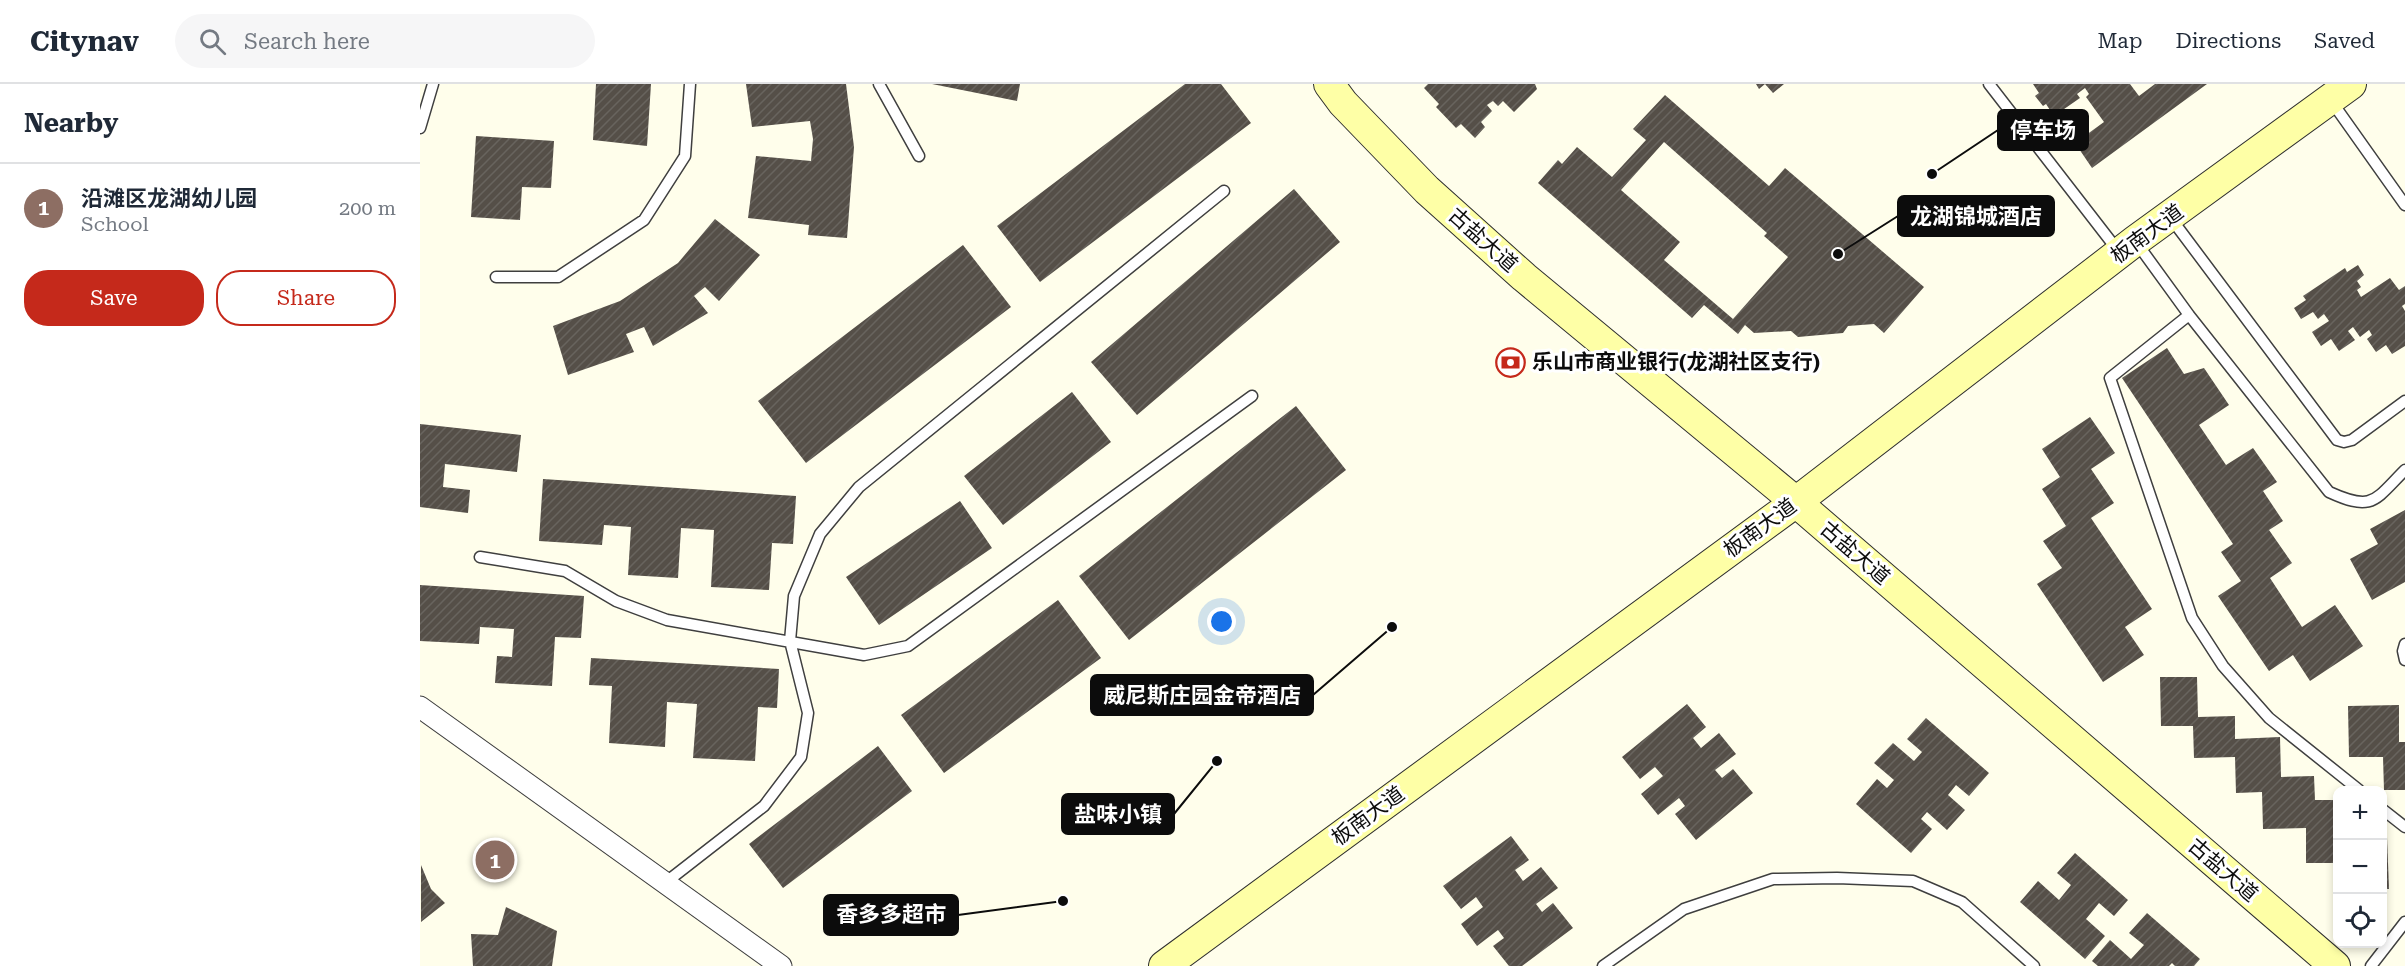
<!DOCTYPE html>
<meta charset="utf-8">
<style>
body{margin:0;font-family:"Roboto Serif","Noto Sans SC",serif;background:#f6f6f7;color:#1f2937}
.controls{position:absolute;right:18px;bottom:18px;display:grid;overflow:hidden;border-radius:12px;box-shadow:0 3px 9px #0003}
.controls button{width:54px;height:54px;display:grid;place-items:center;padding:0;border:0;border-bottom:2px solid #e0e1e3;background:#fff;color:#1f2937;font:30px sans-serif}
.you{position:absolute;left:802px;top:538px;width:21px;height:21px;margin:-15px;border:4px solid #fff;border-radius:50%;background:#1a73e8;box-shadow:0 0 0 9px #1a73e833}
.badge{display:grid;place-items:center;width:39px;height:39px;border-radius:50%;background:#c5291b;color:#fff;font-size:20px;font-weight:700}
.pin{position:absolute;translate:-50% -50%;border:3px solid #fff;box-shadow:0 2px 6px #0006}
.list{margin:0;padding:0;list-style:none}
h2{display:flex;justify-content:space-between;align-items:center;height:78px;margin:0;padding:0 24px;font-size:26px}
h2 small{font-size:20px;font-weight:400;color:#747a83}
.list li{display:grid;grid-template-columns:39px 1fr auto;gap:18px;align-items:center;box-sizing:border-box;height:90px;padding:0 24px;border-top:2px solid #e0e1e3}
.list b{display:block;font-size:22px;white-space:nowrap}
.list p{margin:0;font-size:20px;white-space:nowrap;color:#747a83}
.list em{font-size:20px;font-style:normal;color:#747a83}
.actions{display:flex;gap:12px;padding:18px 24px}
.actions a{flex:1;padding:14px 0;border:2px solid #c5291b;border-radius:24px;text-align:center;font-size:21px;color:#c5291b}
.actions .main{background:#c5291b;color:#fff}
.icon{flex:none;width:33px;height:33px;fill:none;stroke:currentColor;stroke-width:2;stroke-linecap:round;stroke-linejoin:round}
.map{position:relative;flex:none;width:1985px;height:882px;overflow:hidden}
header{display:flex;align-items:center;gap:36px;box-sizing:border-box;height:84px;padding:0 30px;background:#fff;border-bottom:2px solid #e0e1e3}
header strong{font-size:28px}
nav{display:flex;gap:33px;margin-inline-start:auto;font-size:21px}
.search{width:420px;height:54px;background:#f6f6f7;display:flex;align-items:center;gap:15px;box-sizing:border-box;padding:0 21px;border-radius:33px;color:#747a83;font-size:22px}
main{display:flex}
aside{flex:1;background:#fff}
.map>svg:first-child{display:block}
.building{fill:url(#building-hatch);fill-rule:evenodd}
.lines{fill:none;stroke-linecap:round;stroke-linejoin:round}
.lane-casing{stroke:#3f3f3f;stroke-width:13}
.street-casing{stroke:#3f3f3f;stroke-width:23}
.secondary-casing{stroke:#2e2e2e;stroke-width:32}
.lane{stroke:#fff;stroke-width:10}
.street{stroke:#fff;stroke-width:21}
.secondary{stroke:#feffa6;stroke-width:30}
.labels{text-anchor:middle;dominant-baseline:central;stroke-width:6;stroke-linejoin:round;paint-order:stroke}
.street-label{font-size:21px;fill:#0c0c0c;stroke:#fff}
.poi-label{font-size:21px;font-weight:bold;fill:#0c0c0c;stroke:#fff;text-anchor:start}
.leader{fill:none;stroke:#0c0c0c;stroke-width:2}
.callout-dot{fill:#0c0c0c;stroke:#fff;stroke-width:2}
.callout{fill:#0c0c0c;stroke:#0c0c0c;stroke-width:2}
.callout-label{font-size:22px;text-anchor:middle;font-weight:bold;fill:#fff}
</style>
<header>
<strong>Citynav</strong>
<div class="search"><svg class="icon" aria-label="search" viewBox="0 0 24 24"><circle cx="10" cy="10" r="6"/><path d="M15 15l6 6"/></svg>Search here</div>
<nav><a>Map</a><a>Directions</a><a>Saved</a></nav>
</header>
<main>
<aside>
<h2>Nearby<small></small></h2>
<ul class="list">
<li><span class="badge" style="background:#8d6e63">1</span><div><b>沿滩区龙湖幼儿园</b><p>School</p></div><em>200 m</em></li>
</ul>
<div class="actions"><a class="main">Save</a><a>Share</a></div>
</aside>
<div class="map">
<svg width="1985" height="882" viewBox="0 0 1985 882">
<defs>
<pattern id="building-hatch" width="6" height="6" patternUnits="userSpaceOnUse" patternTransform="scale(1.5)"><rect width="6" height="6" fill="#554f48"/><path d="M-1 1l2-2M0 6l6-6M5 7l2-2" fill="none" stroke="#68645e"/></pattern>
</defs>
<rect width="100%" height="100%" fill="#fffeeb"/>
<path class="building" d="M176,0H231L227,62L173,56Z
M326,0H426L434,63L427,154L388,151L389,141L328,134L336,72L391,77L393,55L390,37L332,43Z
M512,0H600L597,17Z
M765,0H801L831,39L620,198L577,142Z
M1008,0H1115L1117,5L1094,28L1083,17L1078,22L1073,17L1067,21L1072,27L1061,38L1065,43L1055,54L1041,40L1036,44L1016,23L1019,20L1004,4Z
M1336,0H1364L1353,9L1345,0L1339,5Z
M1613,0H1710L1719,12L1735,0H1787L1672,84L1655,59L1684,38L1666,13L1669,10L1665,4L1657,10L1660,14L1634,32L1626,20L1623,22L1615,12L1619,9Z
M1245,11L1349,102L1365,84L1504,203L1464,249L1454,240L1428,242L1423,249L1378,253L1371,247L1334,249L1325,241L1318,250L1284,221L1272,234L1118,99L1138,76L1142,80L1157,63L1192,93L1226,56L1213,45ZM1244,58L1347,149L1344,152L1368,173L1313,235L1244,176L1260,158L1201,106Z
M56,52L134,57L131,104L102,103L100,136L51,133Z
M874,105L920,158L717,331L671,278Z
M295,135L340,171L299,217L285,203L274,212L288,229L233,262L224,243L206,250L214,268L148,291L133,242L200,217L258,179Z
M543,161L591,223L386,379L338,317Z
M1938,181L1944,191L1937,197L1941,203L1937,206L1941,213L1970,194L1979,206L1985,202V220L1982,222L1985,227V262L1972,270L1966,261L1956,268L1947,255L1952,251L1949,246L1940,253L1933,243L1928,247L1935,256L1919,267L1911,255L1901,262L1892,248L1909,237L1904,230L1898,235L1893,228L1881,235L1874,224L1886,216L1883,212L1925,184L1927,188Z
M1747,264L1764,290L1784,284L1809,321L1779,341L1806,381L1833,364L1857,398L1843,407L1863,437L1849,446L1872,479L1850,494L1882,543L1915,521L1943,562L1890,597L1873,571L1849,587L1798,512L1821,497L1801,468L1813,460L1702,294Z
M652,308L691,358L583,441L544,392Z
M876,322L926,386L709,556L659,492Z
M1670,333L1695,369L1671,385L1694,419L1671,434L1732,525L1705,543L1724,571L1683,598L1617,500L1642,484L1623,457L1646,442L1622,405L1640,393L1622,365Z
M0,340L101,351L97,388L25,380L23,403L50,406L48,429L0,423Z
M123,395L376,412L373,460L352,459L349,506L291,503L294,446L261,444L258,494L208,491L211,443L184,441L182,461L119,457Z
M540,417L572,464L459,541L426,493Z
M1985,426V498L1952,516L1930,475L1958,460L1950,445Z
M0,501L164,512L161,554L135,553L132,602L75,599L77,572L92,573L94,545L60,543L59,560L0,557Z
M638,516L681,574L524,689L481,631Z
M171,574L359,585L357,624L338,623L335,677L273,674L277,620L247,618L245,663L189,659L192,602L169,601Z
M1740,593H1777L1778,633L1815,632V655L1860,653L1861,693L1894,692L1895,716H1918V779H1886V744L1843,745L1842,708L1816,709L1815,673L1774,674L1773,642H1741Z
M1267,620L1286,643L1273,654L1281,664L1299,649L1316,670L1295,686L1302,694L1313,685L1333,709L1276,756L1255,730L1265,722L1259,714L1238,731L1221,710L1243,692L1235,683L1220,695L1202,673Z
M1979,621V658H1985V706H1964L1963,673H1929L1928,622Z
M1506,634L1569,689L1549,712L1536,701L1528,711L1545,726L1527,746L1507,728L1501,735L1512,745L1491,769L1436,720L1457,695L1467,704L1474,696L1454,679L1473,659L1494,677L1502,668L1487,655Z
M458,662L492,707L363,804L329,760Z
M1091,752L1109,776L1095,786L1103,797L1121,783L1138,804L1116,820L1122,828L1133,819L1153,844L1102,882H1089L1073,862L1084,854L1078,846L1057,862L1041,840L1063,823L1056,813L1041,825L1023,802Z
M1962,753H1967L1969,805H1962Z
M1655,769L1708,816L1694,832L1679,819L1666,835L1685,852L1665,875L1600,818L1618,797L1639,816L1651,801L1637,789Z
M1,781L11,805L25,819L1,838Z
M86,823L137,847L132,882H53L51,850L78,851Z
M1727,829L1780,875L1774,882H1755L1752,879L1749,882H1678L1672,877L1690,856L1711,875L1724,861L1709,849Z"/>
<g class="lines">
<defs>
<path id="lane" d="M459,0L499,72
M1569,0L1699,168
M1912,18L1985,121
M0,44L13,0
M1750,133L1917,356L1924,358L1932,356L1985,317
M1716,158L1769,231L1909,408C1953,428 1954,417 1985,386
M76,193H138L224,136L265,72L270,0
M1769,231L1690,294L1772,534L1803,582L1849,634L1939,706
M60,473L145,487L196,517L247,536L444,571L488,562L832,312
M1985,560L1983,567L1985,576
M1962,725L1985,743
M245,799L344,722L381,673L388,629L370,557L374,512L400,450L439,403L804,107
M1183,882L1264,825L1353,795L1417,794L1493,797L1542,818L1614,882
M1951,882L1985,838"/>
<path id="street" d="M0,623L361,882"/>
<path id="secondary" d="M909,0L923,19L1007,106L1104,193L1376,418L1915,882
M744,882L1376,418L1715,157L1931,0"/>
</defs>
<use href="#lane" class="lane-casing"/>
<use href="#street" class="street-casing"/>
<use href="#secondary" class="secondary-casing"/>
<use href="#lane" class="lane"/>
<use href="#street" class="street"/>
<use href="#secondary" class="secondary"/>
</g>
<defs>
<symbol id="bank-ring" viewBox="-11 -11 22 22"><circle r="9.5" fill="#fff" stroke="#c5291b" stroke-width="1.5"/><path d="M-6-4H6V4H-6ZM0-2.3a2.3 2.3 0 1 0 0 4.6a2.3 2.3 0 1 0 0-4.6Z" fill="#c5291b"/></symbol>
</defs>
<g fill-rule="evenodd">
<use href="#bank-ring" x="1074" y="262" width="33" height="33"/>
</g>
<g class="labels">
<g class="street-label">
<text transform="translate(1727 150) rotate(-36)">板南大道</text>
<text transform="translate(1063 156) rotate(42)">古盐大道</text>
<text transform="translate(1340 444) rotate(-36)">板南大道</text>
<text transform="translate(1435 469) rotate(41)">古盐大道</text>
<text transform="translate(948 732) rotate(-36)">板南大道</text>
<text transform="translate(1803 786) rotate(41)">古盐大道</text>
</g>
<g class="poi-label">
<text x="1112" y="278">乐山市商业银行(龙湖社区支行)</text>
</g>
</g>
<path class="leader" d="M1512 90L1578 46M1418 170L1478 132M972 543L893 611M797 677L754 730M643 817L538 831"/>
<g class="callout-dot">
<circle cx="1512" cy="90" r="6"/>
<circle cx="1418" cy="170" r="6"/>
<circle cx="972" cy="543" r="6"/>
<circle cx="797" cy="677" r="6"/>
<circle cx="643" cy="817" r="6"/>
</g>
<g class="callout">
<rect x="1578" y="26" width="90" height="40" rx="6"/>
<rect x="1478" y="112" width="156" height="40" rx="6"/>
<rect x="671" y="591" width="222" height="40" rx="6"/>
<rect x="642" y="710" width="112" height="40" rx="6"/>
<rect x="404" y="811" width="134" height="40" rx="6"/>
</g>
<g class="callout-label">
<text x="1623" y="54">停车场</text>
<text x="1556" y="140">龙湖锦城酒店</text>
<text x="782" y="619">威尼斯庄园金帝酒店</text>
<text x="698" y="738">盐味小镇</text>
<text x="471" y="838">香多多超市</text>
</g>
</svg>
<div class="controls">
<button>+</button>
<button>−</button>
<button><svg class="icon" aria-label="locate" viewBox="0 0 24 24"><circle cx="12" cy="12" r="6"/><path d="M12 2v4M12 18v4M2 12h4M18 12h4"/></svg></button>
</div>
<div class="you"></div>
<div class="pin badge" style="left:75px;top:776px;background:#8d6e63">1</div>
</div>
</main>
